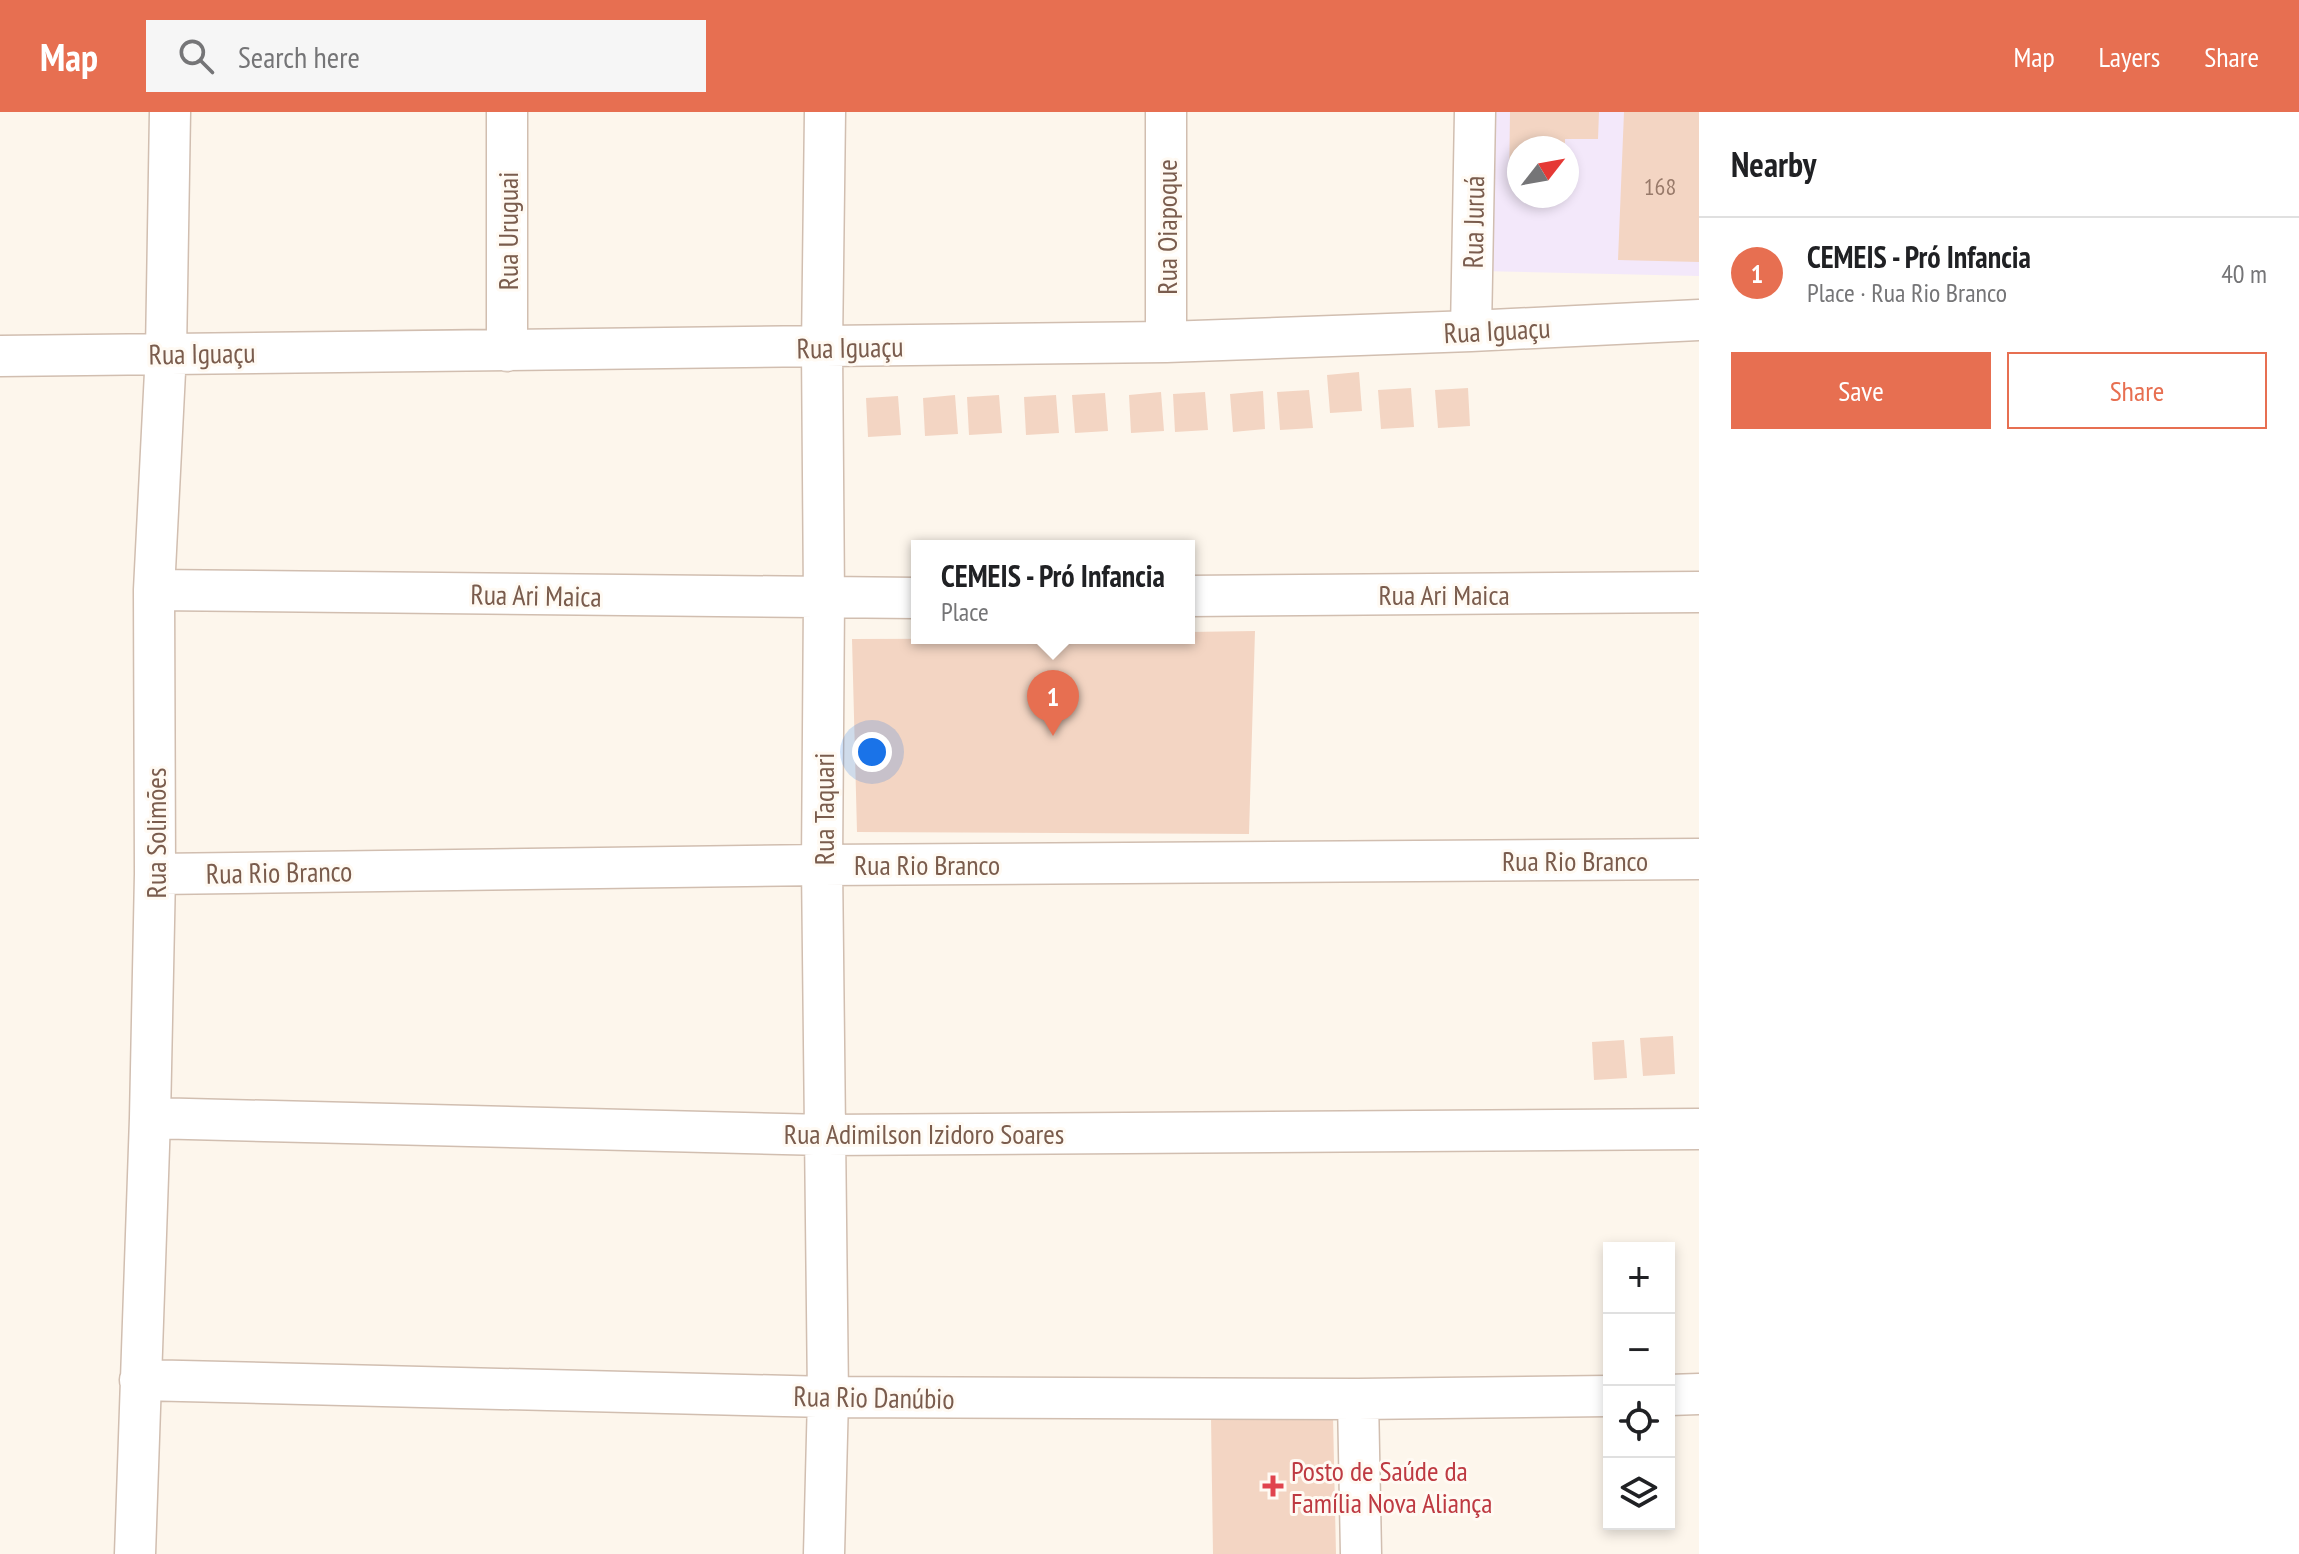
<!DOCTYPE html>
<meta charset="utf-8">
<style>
body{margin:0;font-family:"PT Sans Narrow",sans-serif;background:#f6f6f6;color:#202124}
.controls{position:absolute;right:24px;bottom:24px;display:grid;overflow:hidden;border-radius:0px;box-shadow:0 4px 12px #0003}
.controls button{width:72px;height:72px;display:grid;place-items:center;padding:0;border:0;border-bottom:2px solid #e0e0e0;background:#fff;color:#202124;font:40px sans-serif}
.compass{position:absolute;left:1507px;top:24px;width:72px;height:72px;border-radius:50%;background:#fff;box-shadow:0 4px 12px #0003;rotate:59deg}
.you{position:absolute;left:872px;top:640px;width:28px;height:28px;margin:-20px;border:6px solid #fff;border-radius:50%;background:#1a73e8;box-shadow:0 0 0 12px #1a73e833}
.badge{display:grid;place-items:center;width:52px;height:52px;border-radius:50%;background:#e76f51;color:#fff;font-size:26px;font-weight:700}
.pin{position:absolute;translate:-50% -66px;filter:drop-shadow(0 2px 4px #0008)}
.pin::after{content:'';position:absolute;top:42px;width:28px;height:24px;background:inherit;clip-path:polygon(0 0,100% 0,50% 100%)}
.popup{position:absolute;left:911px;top:428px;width:284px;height:104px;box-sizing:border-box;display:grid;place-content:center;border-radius:0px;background:#fff;filter:drop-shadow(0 2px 6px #0005);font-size:26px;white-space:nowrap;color:#757577}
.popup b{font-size:30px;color:#202124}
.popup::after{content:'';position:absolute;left:50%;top:100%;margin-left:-16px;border:16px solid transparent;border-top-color:#fff}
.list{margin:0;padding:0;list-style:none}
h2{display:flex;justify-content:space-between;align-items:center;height:104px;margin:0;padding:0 32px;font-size:34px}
h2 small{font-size:26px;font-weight:400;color:#757577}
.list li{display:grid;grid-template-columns:52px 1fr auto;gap:24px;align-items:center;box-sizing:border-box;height:112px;padding:0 32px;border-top:2px solid #e0e0e0}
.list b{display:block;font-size:30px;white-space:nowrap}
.list p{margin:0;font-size:26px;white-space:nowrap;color:#757577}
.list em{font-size:26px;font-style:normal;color:#757577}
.actions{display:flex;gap:16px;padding:24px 32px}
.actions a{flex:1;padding:18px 0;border:2px solid #e76f51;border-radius:0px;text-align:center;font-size:28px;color:#e76f51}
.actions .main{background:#e76f51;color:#fff}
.icon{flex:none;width:44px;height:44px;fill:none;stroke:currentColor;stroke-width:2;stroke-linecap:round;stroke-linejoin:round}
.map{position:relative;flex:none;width:1699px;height:1442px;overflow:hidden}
header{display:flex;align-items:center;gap:48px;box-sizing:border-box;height:112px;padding:0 40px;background:#e76f51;color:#fff}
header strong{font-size:38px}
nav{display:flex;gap:44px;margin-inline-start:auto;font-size:28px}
.search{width:560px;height:72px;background:#f6f6f6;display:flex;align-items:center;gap:20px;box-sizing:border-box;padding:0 28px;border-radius:0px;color:#757577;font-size:30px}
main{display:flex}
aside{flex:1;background:#fff}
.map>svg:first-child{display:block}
.education{fill:#f3e8fa;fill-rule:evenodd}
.building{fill:#f3d5c3}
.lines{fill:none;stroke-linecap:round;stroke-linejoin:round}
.minor-casing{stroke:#d1beb0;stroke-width:43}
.minor{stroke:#fff;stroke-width:40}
.health-dot{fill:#e0444e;stroke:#fffaf3;stroke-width:3}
.labels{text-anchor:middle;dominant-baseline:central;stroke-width:6;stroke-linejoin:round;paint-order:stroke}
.number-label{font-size:24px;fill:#987a6a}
.street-label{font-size:28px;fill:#7a5c4d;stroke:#fffaf3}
.health-label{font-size:28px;fill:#be3a42;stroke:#fffaf3;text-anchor:start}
</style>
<header>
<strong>Map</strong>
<div class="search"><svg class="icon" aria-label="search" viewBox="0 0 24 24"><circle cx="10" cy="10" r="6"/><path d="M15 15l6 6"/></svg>Search here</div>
<nav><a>Map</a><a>Layers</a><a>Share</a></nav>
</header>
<main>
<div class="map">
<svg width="1699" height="1442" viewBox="0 0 1699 1442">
<rect width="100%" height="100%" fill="#fdf6ec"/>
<path class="education" d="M1483,0H1699V164L1479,159ZM1519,36H1567V84H1519Z"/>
<path class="building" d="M1510,0H1599L1598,27H1565V36H1519V73H1509Z
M1624,0H1699V150L1618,148Z
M1359,260L1362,299L1330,301L1327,263Z
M1411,276L1414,315L1381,317L1378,278Z
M1468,276L1470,314L1438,316L1435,278Z
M1309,278L1313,316L1280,318L1277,280Z
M1263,279L1265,317L1233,320L1230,282Z
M1161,280L1164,319L1131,321L1129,283Z
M1205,280L1208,318L1175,320L1173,282Z
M1105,281L1108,319L1075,321L1072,283Z
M955,283L958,322L925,324L923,286Z
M999,283L1002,321L969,323L967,285Z
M1056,283L1059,321L1026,323L1024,285Z
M898,284L901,323L868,325L866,286Z
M1255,519L1249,722L857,720L852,527L1189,526V520Z
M1673,924L1675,962L1643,964L1640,926Z
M1624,928L1627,966L1594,968L1592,930Z
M1211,1305H1333L1336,1442H1213Z"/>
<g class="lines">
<defs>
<path id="minor" d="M1471,219L1475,0
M1166,230V0
M507,239V0
M0,244L1166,230L1471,219L1699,208
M154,478L917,486
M1189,484L1699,480
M155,762L822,753L1699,747
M150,1006L825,1023L1699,1017
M140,1268L828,1285L1358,1287L1609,1284
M1669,1283L1699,1282
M1358,1287L1361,1442
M135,1442L150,1006L155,762L154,478L166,240L170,0
M824,1442L828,1285L822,753L824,487L822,235L825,0"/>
</defs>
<use href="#minor" class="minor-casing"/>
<use href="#minor" class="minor"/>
</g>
<path class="health-dot" d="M1269 1362h8v8h8v8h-8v8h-8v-8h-8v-8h8z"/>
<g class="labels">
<g class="number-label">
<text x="1660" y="74">168</text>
</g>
<g class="street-label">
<text transform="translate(1473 110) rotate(-89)">Rua Juruá</text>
<text transform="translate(1166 115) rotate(-90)">Rua Oiapoque</text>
<text transform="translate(507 119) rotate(-90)">Rua Uruguai</text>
<text transform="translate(1497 218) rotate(-3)">Rua Iguaçu</text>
<text transform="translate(850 235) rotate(-1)">Rua Iguaçu</text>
<text transform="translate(202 241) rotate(-1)">Rua Iguaçu</text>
<text x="1444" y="482">Rua Ari Maica</text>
<text transform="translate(536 483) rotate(1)">Rua Ari Maica</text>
<text transform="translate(823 697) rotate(-90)">Rua Taquari</text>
<text transform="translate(155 721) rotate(-90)">Rua Solimões</text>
<text x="1575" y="748">Rua Rio Branco</text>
<text x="927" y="752">Rua Rio Branco</text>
<text transform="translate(279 760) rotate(-1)">Rua Rio Branco</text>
<text x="924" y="1021">Rua Adimilson Izidoro Soares</text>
<text transform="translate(874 1285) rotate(1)">Rua Rio Danúbio</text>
</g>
<g class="health-label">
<text x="1291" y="1358">Posto de Saúde da<tspan x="1291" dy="32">Família Nova Aliança</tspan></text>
</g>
</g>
</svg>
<div class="controls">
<button>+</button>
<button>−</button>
<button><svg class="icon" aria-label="locate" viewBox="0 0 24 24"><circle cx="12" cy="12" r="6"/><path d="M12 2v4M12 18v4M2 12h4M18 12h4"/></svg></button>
<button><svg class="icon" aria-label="layers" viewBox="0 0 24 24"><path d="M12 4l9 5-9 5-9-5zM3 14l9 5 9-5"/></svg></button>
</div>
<svg class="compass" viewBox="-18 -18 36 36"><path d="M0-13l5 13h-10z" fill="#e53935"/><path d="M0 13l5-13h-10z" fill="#757577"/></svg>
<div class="you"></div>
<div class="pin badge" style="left:1053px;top:624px">1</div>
<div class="popup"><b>CEMEIS - Pró Infancia</b>Place</div>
</div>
<aside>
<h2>Nearby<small></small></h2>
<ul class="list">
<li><span class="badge">1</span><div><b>CEMEIS - Pró Infancia</b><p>Place · Rua Rio Branco</p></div><em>40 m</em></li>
</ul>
<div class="actions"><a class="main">Save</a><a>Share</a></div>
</aside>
</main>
